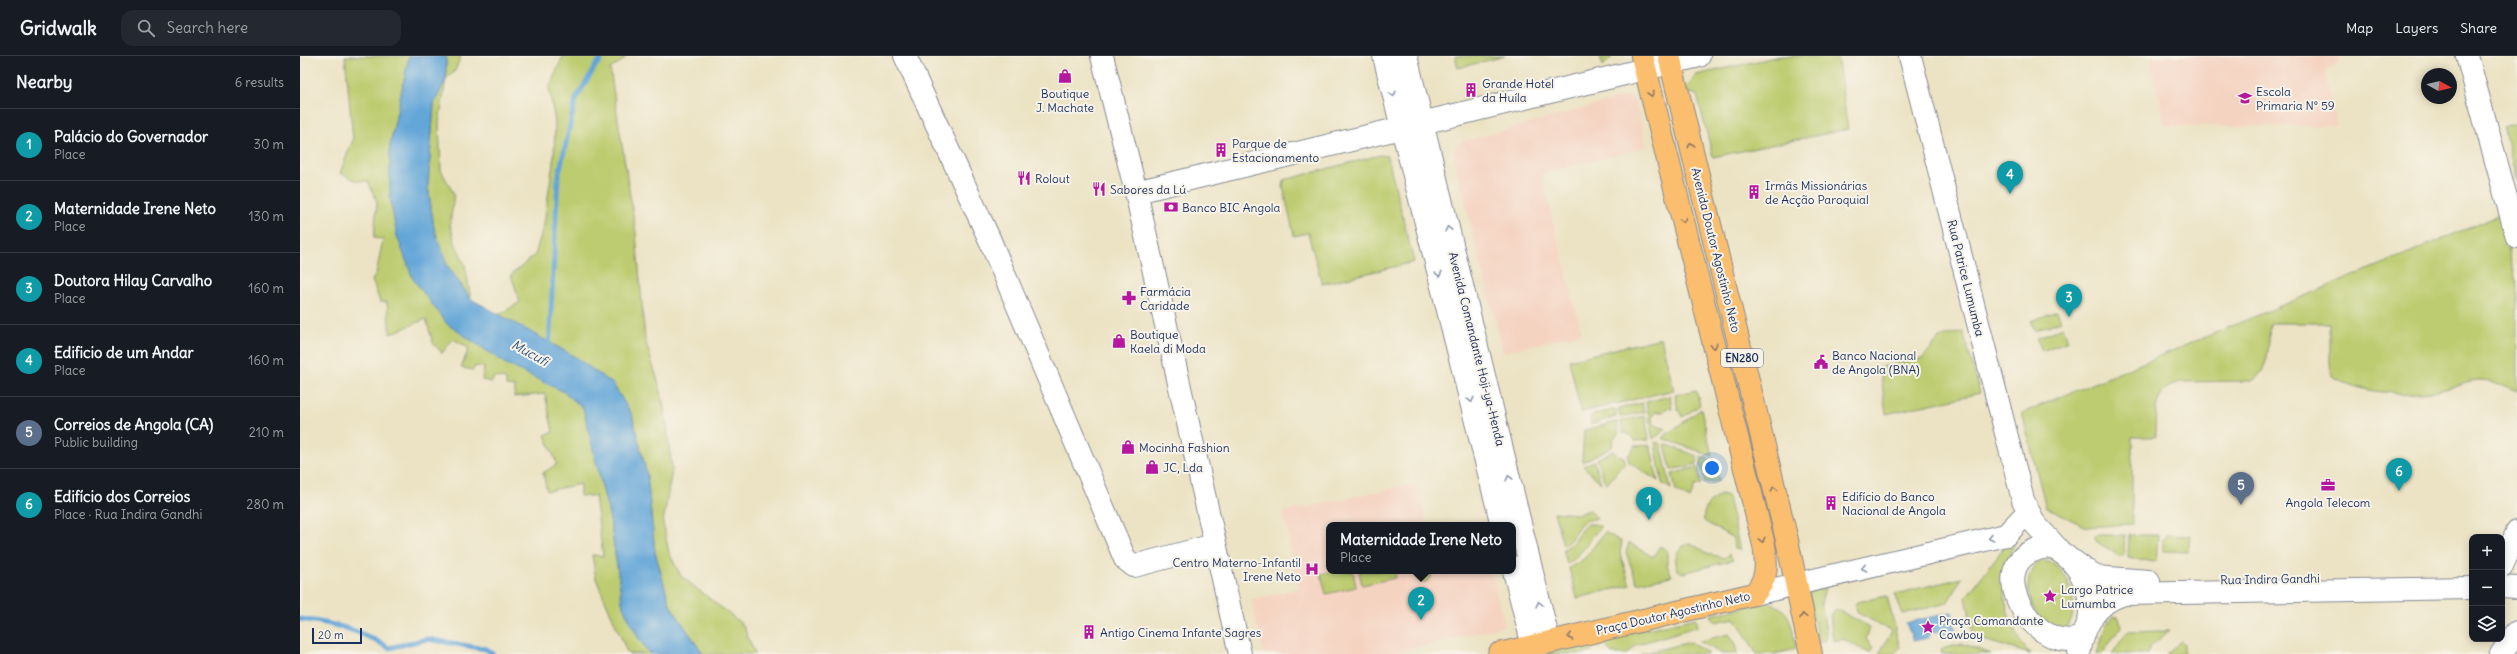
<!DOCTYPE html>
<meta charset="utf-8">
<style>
body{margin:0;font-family:Delius,sans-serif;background:#242831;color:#f1f3f6}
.controls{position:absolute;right:12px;bottom:12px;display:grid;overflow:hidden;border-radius:8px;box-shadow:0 2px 10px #0003}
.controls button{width:36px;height:36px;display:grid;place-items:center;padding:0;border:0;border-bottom:1px solid #363941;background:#171b24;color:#f1f3f6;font:20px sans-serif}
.compass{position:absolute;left:2121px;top:12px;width:36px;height:36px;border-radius:50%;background:#171b24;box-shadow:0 2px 10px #0003;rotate:98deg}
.scale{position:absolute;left:12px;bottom:10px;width:50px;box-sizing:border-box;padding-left:4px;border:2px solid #1b2f5e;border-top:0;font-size:11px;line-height:14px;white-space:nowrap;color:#1b2f5e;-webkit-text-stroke:3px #f7f3e8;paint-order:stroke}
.you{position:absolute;left:1412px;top:412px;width:14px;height:14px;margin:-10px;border:3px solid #fff;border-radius:50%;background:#1a73e8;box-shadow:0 0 0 6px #1a73e833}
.badge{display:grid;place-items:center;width:26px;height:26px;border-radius:50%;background:#d93025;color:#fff;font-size:13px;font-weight:700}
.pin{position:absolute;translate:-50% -33px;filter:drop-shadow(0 1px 2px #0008)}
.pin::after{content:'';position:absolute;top:21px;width:14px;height:12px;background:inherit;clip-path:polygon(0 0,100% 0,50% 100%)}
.popup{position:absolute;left:1026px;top:466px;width:190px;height:52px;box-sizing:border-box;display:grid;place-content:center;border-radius:8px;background:#171b24;filter:drop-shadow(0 1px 3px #0005);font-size:13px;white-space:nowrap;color:#9ea1a6}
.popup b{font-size:15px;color:#f1f3f6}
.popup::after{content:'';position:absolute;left:50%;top:100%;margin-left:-8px;border:8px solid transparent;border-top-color:#171b24}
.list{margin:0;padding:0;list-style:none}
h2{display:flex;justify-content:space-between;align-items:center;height:52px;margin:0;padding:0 16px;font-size:17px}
h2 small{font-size:13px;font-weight:400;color:#9ea1a6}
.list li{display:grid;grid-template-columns:26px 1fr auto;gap:12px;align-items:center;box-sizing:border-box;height:72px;padding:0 16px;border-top:1px solid #363941}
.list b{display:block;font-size:15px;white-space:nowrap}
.list p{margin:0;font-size:13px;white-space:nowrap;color:#9ea1a6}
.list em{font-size:13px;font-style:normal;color:#9ea1a6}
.icon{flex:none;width:22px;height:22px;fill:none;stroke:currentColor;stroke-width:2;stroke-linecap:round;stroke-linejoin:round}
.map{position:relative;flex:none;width:2217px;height:598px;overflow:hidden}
header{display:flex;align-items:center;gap:24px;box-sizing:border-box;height:56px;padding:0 20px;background:#171b24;border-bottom:1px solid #363941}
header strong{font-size:19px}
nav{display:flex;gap:22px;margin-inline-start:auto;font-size:14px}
.search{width:280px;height:36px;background:#242831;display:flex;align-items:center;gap:10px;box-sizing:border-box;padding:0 14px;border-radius:12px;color:#9ea1a6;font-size:15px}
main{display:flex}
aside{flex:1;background:#171b24}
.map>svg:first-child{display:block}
.built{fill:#f5d3c1}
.green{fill:#bdcc6f;stroke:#6c7e66}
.water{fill:#63a6d8;stroke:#3f6a9b}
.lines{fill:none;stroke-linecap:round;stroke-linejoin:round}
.stream{stroke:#63a6d8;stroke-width:5}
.minor-casing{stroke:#848991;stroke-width:24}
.major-casing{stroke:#848991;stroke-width:24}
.minor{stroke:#fff;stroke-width:22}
.major{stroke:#fbbe6e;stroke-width:22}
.oneway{stroke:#8d97ae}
.oneway2{stroke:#8b7666}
.labels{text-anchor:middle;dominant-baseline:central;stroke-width:4;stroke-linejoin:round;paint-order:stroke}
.shield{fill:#f7f3e8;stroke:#5d6a87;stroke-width:1}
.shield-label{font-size:11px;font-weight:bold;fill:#1b2f5e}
.poi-label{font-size:12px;fill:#1b2f5e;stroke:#f7f3e8;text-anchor:start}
.street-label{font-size:12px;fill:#1b2f5e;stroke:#f7f3e8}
.water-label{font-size:13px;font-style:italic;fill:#315383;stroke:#f7f3e8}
</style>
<header>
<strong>Gridwalk</strong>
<div class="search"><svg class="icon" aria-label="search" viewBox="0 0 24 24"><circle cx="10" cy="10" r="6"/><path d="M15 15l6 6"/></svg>Search here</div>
<nav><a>Map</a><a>Layers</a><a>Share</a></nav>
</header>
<main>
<aside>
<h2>Nearby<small>6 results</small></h2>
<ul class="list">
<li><span class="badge" style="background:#0f9aa8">1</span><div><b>Palácio do Governador</b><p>Place</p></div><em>30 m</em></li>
<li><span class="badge" style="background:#0f9aa8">2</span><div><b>Maternidade Irene Neto</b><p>Place</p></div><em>130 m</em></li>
<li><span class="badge" style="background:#0f9aa8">3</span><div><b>Doutora Hilay Carvalho</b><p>Place</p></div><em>160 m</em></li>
<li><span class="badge" style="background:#0f9aa8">4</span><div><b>Edificio de um Andar</b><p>Place</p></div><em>160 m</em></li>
<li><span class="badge" style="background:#5c6f8a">5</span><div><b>Correios de Angola (CA)</b><p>Public building</p></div><em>210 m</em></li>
<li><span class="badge" style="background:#0f9aa8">6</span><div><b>Edifício dos Correios</b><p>Place · Rua Indira Gandhi</p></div><em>280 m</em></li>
</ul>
</aside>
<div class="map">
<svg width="2217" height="598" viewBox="0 0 2217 598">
<rect width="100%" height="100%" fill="#f7f3e8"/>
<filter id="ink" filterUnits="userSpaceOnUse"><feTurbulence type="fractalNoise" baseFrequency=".025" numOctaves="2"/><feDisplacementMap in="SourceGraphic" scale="8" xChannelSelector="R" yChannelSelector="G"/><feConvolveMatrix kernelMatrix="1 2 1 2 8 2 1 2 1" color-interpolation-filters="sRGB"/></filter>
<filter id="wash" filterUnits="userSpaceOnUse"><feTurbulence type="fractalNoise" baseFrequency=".012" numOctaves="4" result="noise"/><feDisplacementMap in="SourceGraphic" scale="16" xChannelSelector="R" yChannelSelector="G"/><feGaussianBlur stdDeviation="0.9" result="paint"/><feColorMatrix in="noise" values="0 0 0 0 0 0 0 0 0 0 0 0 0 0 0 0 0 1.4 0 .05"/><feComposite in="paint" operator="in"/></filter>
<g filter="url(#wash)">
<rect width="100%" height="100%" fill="#ece3c4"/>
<path class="built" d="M1850,0H2039L2040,6L2024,15L2037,70H1865Z
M1324,41H1329L1335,45L1347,91L1241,118L1282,277L1203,296L1154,102L1155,91L1161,86Z
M1118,427L1127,469H1029V515H1191L1205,570L1091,598H964L951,544L999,532L983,456Z"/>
<path class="green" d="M45,0H109L90,89V142L97,180L250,327L264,336L283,352L310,463L323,551L339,583L350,598H328L296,523L292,499L303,500L295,440H280V428L247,435L243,417L257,408L245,379L253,376L245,338L214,341L215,331L206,330V323L194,321L192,326L182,324L184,311L175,310L173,314L161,312L169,292L153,283L142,297L133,287L126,263L90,278L87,246H80L72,224L76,218L83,183L74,182L77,146L68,125H57L40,117L53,84Z
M146,0H161L155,15L146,23L139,67L141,114L154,138L150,169L156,189L165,209L171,243L147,209L134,172L128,130L134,48L146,23Z
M263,0H323L325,3L310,13L336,177L345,284L361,335L367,371L372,414L363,467L369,497L381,520L443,569L455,598H403L370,549L355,496L347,419L332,359L313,328L272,299L199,259L220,246L211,219L235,199L244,168L254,100L255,66L249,32Z
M1155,0H1205L1158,12Z
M1300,0H1313L1303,10Z
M1480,0H1537L1548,73L1413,101L1397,39L1387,36L1386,32L1396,19Z
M2217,67V126L2203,71Z
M1080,99L1087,100L1089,106L1114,206L1022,228L1008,177L994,180L983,131L984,124Z
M2200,159L2217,230V335C2205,330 2194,325 2182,324C2166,323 2152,333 2137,335C2105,340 2059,338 2032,320L2030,308V267H1970C1968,286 1971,314 1952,325L1881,326C1852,333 1856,356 1855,381H1832V468L1787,471L1746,452L1722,357Z
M1757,255L1761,265L1734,275L1731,265Z
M1763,271L1768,285L1742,295L1737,282Z
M1663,275L1680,337L1586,358L1580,311L1623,302L1639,282Z
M1361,282L1374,334L1281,356L1269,304Z
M1396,334L1400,349L1383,361L1378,354L1375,339Z
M1370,340L1372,353L1367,352L1363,356H1355L1352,360L1353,368L1366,373L1353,383L1346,346Z
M1342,347L1344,356L1320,361L1318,353Z
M1315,353L1316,361L1291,368L1290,360Z
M1401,353L1412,400L1362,382Z
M1345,360L1349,384L1335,385L1329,378L1323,377L1321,365Z
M1317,366L1319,378L1313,383L1312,391L1282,406L1284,374Z
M1355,386L1361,388L1371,433L1362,427Z
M1365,388L1397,400V408L1371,414Z
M1350,389L1358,425L1329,406L1328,400L1335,390Z
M1313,395L1317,399L1324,401L1325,406L1306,429L1297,403Z
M1401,401L1414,405L1419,425L1405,427L1401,409Z
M1294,405L1301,427L1283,410Z
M1397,411L1401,428L1395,430L1390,443L1376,435L1372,418Z
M1421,439L1428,441L1440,494L1434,493L1433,482L1404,465C1402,453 1410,444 1421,439Z
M1290,454L1297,463C1272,463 1279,482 1263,489L1254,456L1277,458Z
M1288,468H1294L1301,471C1288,483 1283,499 1267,508L1263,493C1275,490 1277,474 1288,468Z
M1305,476L1322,486L1320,497L1330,529L1277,542L1269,512L1284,503Z
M1798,479H1825L1824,498L1819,500L1796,485L1795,480Z
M1829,479H1858L1856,505L1853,506L1828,501Z
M1866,479L1890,480L1888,496L1863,495V483Z
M1329,487L1353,501L1360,490L1367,494V509L1372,520L1337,527L1326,496Z
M1390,487L1409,498L1425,502L1429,498L1433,504L1383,517L1378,514C1373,501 1376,492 1390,487Z
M1714,488C1697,527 1703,565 1730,598L1674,581L1666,541L1705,490Z
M1742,505C1770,505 1784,558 1764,574L1750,575C1744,567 1734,556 1731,546C1726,532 1727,511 1742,505Z
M1035,515H1053L1056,531L1026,538L1021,518Z
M1059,515H1096L1095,522L1062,529Z
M1114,515H1132C1132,523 1128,526 1121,527L1116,523Z
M1662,522L1647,547L1603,558L1595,538Z
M1525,532L1521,547L1527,581L1525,585L1518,587L1509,538L1511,535Z
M1587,540L1600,592L1594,598H1579L1592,575L1558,557L1555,549L1557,546Z
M1467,546C1492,552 1492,571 1496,593L1474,598H1457L1435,562L1415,566L1411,559Z
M1536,553L1570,571L1566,583L1573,593L1569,597L1543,583L1533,585L1530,560Z
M1813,560L1818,561L1822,569L1802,598H1797L1806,569Z
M1396,562L1398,570L1336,589L1328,598H1312L1301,583Z
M1869,575L1851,590L1847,598H1812L1827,576Z
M1429,578L1435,587L1437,598H1422L1399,585Z
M1881,585L1884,588V598H1866Z
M1391,586L1409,598H1341Z
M1286,587L1292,596L1283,598H1240Z
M1663,588L1691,598H1642L1641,593Z"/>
<path class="water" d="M109,0H146V23L134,48L128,130L134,172L147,209L171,243L272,299L313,328L332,359L347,419L355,496L370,549L403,598H350L339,583L323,551L310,463L283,352L264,336L206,308L147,268L113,223L97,180L90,142V89Z
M1652,556L1656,575L1641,579L1639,575L1628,578V582L1613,585L1606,567Z"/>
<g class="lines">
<path class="stream" d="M249,294L258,122L276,43L296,9L304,0
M0,563C36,568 58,573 89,592L127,583L186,593L193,598"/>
</g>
</g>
<g filter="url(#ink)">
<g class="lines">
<defs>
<path id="minor" d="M605,0L688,180L825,503L834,510L914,489
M802,0L836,136L940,598
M1084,0L1202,469
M1106,0L1249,586
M1610,0L1723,444L1735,468L1758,493
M2167,0L2217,181
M836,136L1399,0
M1748,491C1782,498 1805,557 1779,582C1731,598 1676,500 1748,491Z
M1773,505L1795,521L1849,525
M2202,510L2217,476
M1213,511L1233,590
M2202,531L2217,532
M1454,538L1706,479L1722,462
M1779,598C1784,569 1795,547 1824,538L2172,532
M2201,598L2217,576"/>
<path id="major" d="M1369,0L1487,484L1511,598
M1199,598L1454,538C1468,523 1467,509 1464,489L1342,0"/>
</defs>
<use href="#minor" class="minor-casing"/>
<use href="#major" class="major-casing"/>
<use href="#minor" class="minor"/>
<use href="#major" class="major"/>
</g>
<defs><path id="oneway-chevron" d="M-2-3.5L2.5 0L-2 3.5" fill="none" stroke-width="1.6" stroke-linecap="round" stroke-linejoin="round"/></defs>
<g class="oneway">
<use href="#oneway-chevron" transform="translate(1093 38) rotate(76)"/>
<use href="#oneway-chevron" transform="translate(1148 173) rotate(-103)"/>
<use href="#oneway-chevron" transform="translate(1139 218) rotate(76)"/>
<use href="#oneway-chevron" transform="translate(1171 344) rotate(76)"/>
<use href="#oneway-chevron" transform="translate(1209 422) rotate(-104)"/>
<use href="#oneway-chevron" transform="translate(1691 482) rotate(167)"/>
<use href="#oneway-chevron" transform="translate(1564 512) rotate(167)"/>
<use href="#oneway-chevron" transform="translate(1239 548) rotate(-104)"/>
</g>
<g class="oneway2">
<use href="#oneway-chevron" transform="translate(1351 38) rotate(76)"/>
<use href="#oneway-chevron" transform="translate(1391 89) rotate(-104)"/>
<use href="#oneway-chevron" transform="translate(1383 164) rotate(76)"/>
<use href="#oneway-chevron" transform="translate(1414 290) rotate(76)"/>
<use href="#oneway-chevron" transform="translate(1474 433) rotate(-104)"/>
<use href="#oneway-chevron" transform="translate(1462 484) rotate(76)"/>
<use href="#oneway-chevron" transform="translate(1503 560) rotate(-101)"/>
<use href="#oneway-chevron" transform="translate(1270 581) rotate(167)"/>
</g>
</g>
<defs>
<symbol id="shop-bare" viewBox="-9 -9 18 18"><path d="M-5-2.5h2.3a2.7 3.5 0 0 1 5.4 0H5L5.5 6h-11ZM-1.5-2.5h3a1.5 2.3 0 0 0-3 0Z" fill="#b5179e" stroke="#f7f3e8" stroke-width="2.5" paint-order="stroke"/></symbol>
<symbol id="building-bare" viewBox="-9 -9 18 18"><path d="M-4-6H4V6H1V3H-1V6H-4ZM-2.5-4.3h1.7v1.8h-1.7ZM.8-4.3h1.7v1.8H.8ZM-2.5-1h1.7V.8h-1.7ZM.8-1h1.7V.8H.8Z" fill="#b5179e" stroke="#f7f3e8" stroke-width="2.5" paint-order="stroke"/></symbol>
<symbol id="school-bare" viewBox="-9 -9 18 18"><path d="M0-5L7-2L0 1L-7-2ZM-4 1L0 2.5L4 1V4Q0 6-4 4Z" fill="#b5179e" stroke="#f7f3e8" stroke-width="2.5" paint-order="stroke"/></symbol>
<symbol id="restaurant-bare" viewBox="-9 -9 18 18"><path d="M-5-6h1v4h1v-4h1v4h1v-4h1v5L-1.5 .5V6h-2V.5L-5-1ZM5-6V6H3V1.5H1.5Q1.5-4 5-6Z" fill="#b5179e" stroke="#f7f3e8" stroke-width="2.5" paint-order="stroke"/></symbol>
<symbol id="bank-bare" viewBox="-9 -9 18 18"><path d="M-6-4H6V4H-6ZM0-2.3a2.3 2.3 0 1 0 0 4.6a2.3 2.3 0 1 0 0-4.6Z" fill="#b5179e" stroke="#f7f3e8" stroke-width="2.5" paint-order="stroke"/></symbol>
<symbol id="pharmacy-bare" viewBox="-9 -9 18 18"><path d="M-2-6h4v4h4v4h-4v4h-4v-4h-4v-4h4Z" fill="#b5179e" stroke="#f7f3e8" stroke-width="2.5" paint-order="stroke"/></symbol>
<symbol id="civic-bare" viewBox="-9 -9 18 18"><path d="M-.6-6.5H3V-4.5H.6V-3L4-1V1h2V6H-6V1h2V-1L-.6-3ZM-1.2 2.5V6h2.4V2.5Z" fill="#b5179e" stroke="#f7f3e8" stroke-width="2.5" paint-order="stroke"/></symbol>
<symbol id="office-bare" viewBox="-9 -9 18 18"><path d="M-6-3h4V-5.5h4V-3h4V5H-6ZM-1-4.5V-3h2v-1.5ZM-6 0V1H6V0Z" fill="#b5179e" stroke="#f7f3e8" stroke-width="2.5" paint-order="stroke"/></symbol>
<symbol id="hospital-bare" viewBox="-9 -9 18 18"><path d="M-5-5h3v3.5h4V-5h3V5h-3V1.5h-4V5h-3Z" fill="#b5179e" stroke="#f7f3e8" stroke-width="2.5" paint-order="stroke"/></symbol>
<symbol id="sight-bare" viewBox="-9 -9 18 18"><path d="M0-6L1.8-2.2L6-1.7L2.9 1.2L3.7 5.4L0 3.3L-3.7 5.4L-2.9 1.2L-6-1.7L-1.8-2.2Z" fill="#b5179e" stroke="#f7f3e8" stroke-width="2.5" paint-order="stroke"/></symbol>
</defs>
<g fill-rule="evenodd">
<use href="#shop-bare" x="755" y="10" width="20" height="20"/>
<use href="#building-bare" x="1161" y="24" width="20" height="20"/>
<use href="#school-bare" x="1935" y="32" width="20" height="20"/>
<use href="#building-bare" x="911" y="84" width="20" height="20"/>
<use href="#restaurant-bare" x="714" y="112" width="20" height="20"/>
<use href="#restaurant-bare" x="789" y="123" width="20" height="20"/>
<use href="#building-bare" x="1444" y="126" width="20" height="20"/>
<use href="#bank-bare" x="861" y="141" width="20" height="20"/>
<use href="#pharmacy-bare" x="819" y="232" width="20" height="20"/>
<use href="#shop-bare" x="809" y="275" width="20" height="20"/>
<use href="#civic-bare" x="1511" y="296" width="20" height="20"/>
<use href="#shop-bare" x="818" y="381" width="20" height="20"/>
<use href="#shop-bare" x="842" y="401" width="20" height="20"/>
<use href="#office-bare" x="2018" y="419" width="20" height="20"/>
<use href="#building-bare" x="1521" y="437" width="20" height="20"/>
<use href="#hospital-bare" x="1002" y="503" width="20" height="20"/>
<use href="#sight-bare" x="1740" y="530" width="20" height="20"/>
<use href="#sight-bare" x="1618" y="561" width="20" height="20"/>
<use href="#building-bare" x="779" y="566" width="20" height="20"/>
</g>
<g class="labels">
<rect class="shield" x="1421" y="293" width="42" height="18" rx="3"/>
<g class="shield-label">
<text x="1442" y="302">EN280</text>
</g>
<g class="poi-label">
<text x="1182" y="27">Grande Hotel<tspan x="1182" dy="14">da Huíla</tspan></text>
<text x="1956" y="35">Escola<tspan x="1956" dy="14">Primaria Nº 59</tspan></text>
<text x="765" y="37" text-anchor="middle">Boutique<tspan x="765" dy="14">J. Machate</tspan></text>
<text x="932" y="87">Parque de<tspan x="932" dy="14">Estacionamento</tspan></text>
<text x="735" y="122">Rolout</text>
<text x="1465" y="129">Irmãs Missionárias<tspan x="1465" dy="14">de Acção Paroquial</tspan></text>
<text x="810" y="133">Sabores da Lú</text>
<text x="882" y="151">Banco BIC Angola</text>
<text x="840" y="235">Farmácia<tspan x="840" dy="14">Caridade</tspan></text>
<text x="830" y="278">Boutique<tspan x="830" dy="14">Kaela di Moda</tspan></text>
<text x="1532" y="299">Banco Nacional<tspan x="1532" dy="14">de Angola (BNA)</tspan></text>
<text x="839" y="391">Mocinha Fashion</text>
<text x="863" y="411">JC, Lda</text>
<text x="1542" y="440">Edifício do Banco<tspan x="1542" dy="14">Nacional de Angola</tspan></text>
<text x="2028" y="446" text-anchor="middle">Angola Telecom</text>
<text x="1001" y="506" text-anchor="end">Centro Materno-Infantil<tspan x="1001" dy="14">Irene Neto</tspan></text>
<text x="1761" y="533">Largo Patrice<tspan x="1761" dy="14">Lumumba</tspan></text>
<text x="1639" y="564">Praça Comandante<tspan x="1639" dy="14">Cowboy</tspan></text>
<text x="800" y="576">Antigo Cinema Infante Sagres</text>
</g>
<g class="street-label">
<text transform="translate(1416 194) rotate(76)">Avenida Doutor Agostinho Neto</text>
<text transform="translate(1666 222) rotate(76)">Rua Patrice Lumumba</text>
<text transform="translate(1177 293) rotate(76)">Avenida Comandante Hoji-ya-Henda</text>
<text transform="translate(1970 523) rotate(-1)">Rua Indira Gandhi</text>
<text transform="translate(1373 557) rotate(-13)">Praça Doutor Agostinho Neto</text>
</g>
<g class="water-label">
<text transform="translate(230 297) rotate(29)">Mucufi</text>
</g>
</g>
</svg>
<div class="controls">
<button>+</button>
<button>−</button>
<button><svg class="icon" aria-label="layers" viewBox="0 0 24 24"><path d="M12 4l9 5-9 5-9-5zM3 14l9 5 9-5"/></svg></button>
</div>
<svg class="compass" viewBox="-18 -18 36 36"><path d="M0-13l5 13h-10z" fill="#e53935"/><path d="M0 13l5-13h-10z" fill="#9ea1a6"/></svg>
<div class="scale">20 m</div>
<div class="you"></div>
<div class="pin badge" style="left:1349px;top:464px;background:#0f9aa8">1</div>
<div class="pin badge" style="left:1121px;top:564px;background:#0f9aa8">2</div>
<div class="popup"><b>Maternidade Irene Neto</b>Place</div>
<div class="pin badge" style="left:1769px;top:261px;background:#0f9aa8">3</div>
<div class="pin badge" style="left:1710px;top:138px;background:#0f9aa8">4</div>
<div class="pin badge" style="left:1941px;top:449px;background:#5c6f8a">5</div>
<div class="pin badge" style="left:2099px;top:435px;background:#0f9aa8">6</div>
</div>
</main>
